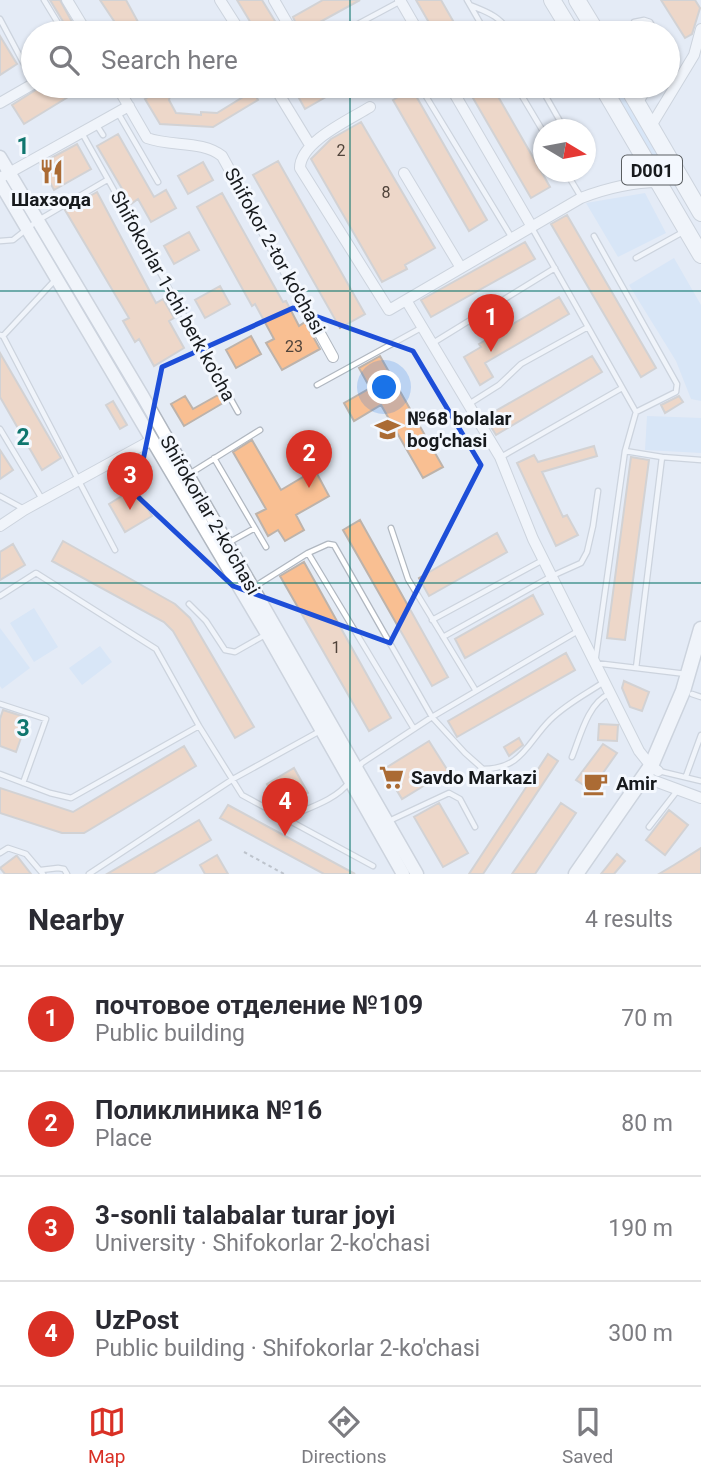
<!DOCTYPE html>
<meta charset="utf-8">
<style>
body{margin:0;font-family:Roboto,sans-serif;background:#f7f7f7;color:#2b2b33}
.compass{position:absolute;left:533px;top:119px;width:63px;height:63px;border-radius:50%;background:#fff;box-shadow:0 2px 5px #0004;rotate:100deg}
.you{position:absolute;left:385px;top:388px;width:24px;height:24px;margin:-18px;border:5px solid #fff;border-radius:50%;background:#1a73e8;box-shadow:0 0 0 10px #1a73e833}
.badge{display:grid;place-items:center;width:46px;height:46px;border-radius:50%;background:#d93025;color:#fff;font-size:23px;font-weight:700}
.pin{position:absolute;translate:-50% -58px;filter:drop-shadow(0 2px 4px #0008)}
.pin::after{content:'';position:absolute;top:37px;width:24px;height:21px;background:inherit;clip-path:polygon(0 0,100% 0,50% 100%)}
.list{margin:0;padding:0;list-style:none}
h2{display:flex;justify-content:space-between;align-items:center;height:91px;margin:0;padding:0 28px;font-size:30px}
h2 small{font-size:23px;font-weight:400;color:#7c7c81}
.list li{display:grid;grid-template-columns:46px 1fr auto;gap:21px;align-items:center;box-sizing:border-box;height:105px;padding:0 28px;border-top:2px solid #e1e1e2}
.list b{display:block;font-size:26px;white-space:nowrap}
.list p{margin:0;font-size:23px;white-space:nowrap;color:#7c7c81}
.list em{font-size:23px;font-style:normal;color:#7c7c81}
.icon{flex:none;width:38px;height:38px;fill:none;stroke:currentColor;stroke-width:2;stroke-linecap:round;stroke-linejoin:round}
.map{position:relative;flex:none;width:701px;height:874px;overflow:hidden}
.search{position:absolute;background:#fff;box-shadow:0 2px 5px #0004;left:21px;right:21px;top:21px;height:77px;display:flex;align-items:center;gap:18px;box-sizing:border-box;padding:0 24px;border-radius:38px;color:#7c7c81;font-size:26px}
.sheet{height:511px;background:#fff}
nav{display:flex;justify-content:space-around;align-items:center;box-sizing:border-box;height:98px;border-top:2px solid #e1e1e2;background:#fff;font-size:19px;color:#7c7c81}
nav a{display:grid;justify-items:center;gap:4px}
nav .on{color:#d93025}
.map>svg:first-child{display:block}
.green{fill:#cbdff8}
.building{fill:#f9bf92;stroke:#bdb3ab;stroke-width:2}
.lines{fill:none;stroke-linecap:round;stroke-linejoin:round}
.service-casing{stroke:#b0b7c0;stroke-width:7}
.minor-casing{stroke:#b0b7c0;stroke-width:12}
.tertiary-casing{stroke:#b0b7c0;stroke-width:15}
.secondary-casing{stroke:#b0b7c0;stroke-width:17}
.trunk-casing{stroke:#b0b7c0;stroke-width:18}
.path{stroke:#8e939a;stroke-width:2;stroke-dasharray:3.5 3.5;stroke-linecap:butt}
.service{stroke:#fff;stroke-width:4.5}
.minor{stroke:#fff;stroke-width:10}
.tertiary{stroke:#fff;stroke-width:12}
.secondary{stroke:#fff;stroke-width:14}
.trunk{stroke:#fff;stroke-width:16}
.marked{fill:none;stroke:#1d4ed8;stroke-width:5;stroke-linejoin:round}
.grid{fill:none;stroke:#0f766e;stroke-width:2;stroke-opacity:0.55}
.labels{text-anchor:middle;dominant-baseline:central;stroke-width:6;stroke-linejoin:round;paint-order:stroke}
.number-label{font-size:16px;fill:#50433a}
.shield{fill:#f4f8fe;stroke:#595d60;stroke-width:2}
.shield-label{font-size:18px;font-weight:bold;fill:#171a1d}
.poi-label{font-size:19px;font-weight:bold;fill:#171a1d;stroke:#f4f8fe;text-anchor:start}
.street-label{font-size:19px;fill:#171a1d;stroke:#f4f8fe}
.grid-label{font-size:23px;text-anchor:middle;font-weight:bold;fill:#0f766e;stroke:#f4f8fe;stroke-width:6;stroke-linejoin:round;paint-order:stroke}
</style>
<div class="map">
<svg width="701" height="874" viewBox="0 0 701 874">
<rect width="100%" height="100%" fill="#e4ebf5"/>
<path class="green" d="M612,86H619L660,156L654,159Z
M645,193L666,233L618,257L586,203Z
M674,258L701,305V401L691,399L676,361L629,285Z
M647,416L701,418V453L645,450Z
M34,608L58,647L34,662L10,623Z
M0,628L30,668L2,689L0,686Z
M100,646L112,662L82,685L69,668Z"/>
<path class="building" d="M50,0H60L78,33H70Z
M100,0H126L144,33H122Z
M237,0H262L278,26L280,25L285,33H257Z
M323,0H360L300,33L293,17Z
M416,0H441L460,33H435Z
M661,0H695L700,8L692,34L685,38Z
M0,36L17,64L0,75Z
M42,86H86L24,124L12,105Z
M167,86L171,91L169,100L176,113L201,115V112L217,113L253,91L258,100L213,127L160,124L145,99Z
M221,86H241V96L224,95Z
M304,86H345L305,109L295,91Z
M466,86H492L550,187L531,198Z
M412,89L487,220L469,231L393,100Z
M361,122L435,248L405,265L407,269L382,282L311,159L331,139Z
M118,134L154,197L166,190L176,208L151,222L138,199L131,204L97,146Z
M77,144L91,169L54,190L40,164Z
M278,161L365,314L340,328L253,175Z
M203,162L213,180L188,194L178,176Z
M97,192L156,303L163,299L174,318L169,321L184,348L154,366L139,339L135,342L123,321L129,318L65,210Z
M222,193L283,302L286,301L299,326L305,322L320,349L282,370L266,343L274,339L255,304L252,306L197,207Z
M567,215L656,368L641,377L551,224Z
M189,232L199,250L174,264L164,246Z
M525,242L535,259L431,317L421,300Z
M220,286L230,304L205,318L195,300Z
M559,297L569,314L485,363L493,377L480,385L464,357L481,347L479,344Z
M251,336L261,354L236,368L226,350Z
M0,353L61,458L42,470L0,397Z
M380,356L443,467L423,478L381,405L354,421L344,403L370,388L359,368Z
M592,356L602,372L496,435L485,417Z
M218,395L223,403L184,426L171,404L185,396L193,409Z
M679,396L683,402L665,413L661,405Z
M113,401L127,425L120,429L106,405Z
M252,440L281,490L315,470L329,496L296,515L304,530L285,541L278,530L268,536L256,514L266,509L233,452Z
M594,446L597,456L542,472L563,517L567,515L578,535L556,546L517,463L534,455L538,462Z
M0,450L13,470L0,479Z
M631,457L649,460L625,640L607,638Z
M135,488L152,516L125,532L109,504Z
M360,520L448,677L432,686L343,530Z
M497,533L507,552L429,596L419,578Z
M63,541L175,604L190,618L254,727L235,738L173,631L164,622L52,561Z
M13,544L25,565L0,580V552Z
M304,562L391,718L369,731L280,576Z
M533,595L543,614L465,658L455,639Z
M566,653L575,670L457,737L448,721Z
M624,681L649,692L642,711L630,707L622,688Z
M3,710L28,718L16,752L0,746V719Z
M599,724L618,725L617,741L598,740Z
M519,738L523,745L509,756L504,747Z
M429,741L448,771L402,799L384,769Z
M603,744L617,753L591,790L576,780Z
M184,746L196,766L84,833H62L0,813V788L73,812Z
M548,754L558,761L483,874H469Z
M294,768L308,793L281,809L267,784Z
M439,803L468,853L443,867L414,817Z
M561,803L576,813L535,874H512Z
M228,805L285,836L355,874H324L220,818Z
M669,810L688,825L665,855L646,840Z
M199,820L211,840L153,874H107Z
M701,848V874H659L674,865Z
M617,854L625,861L614,874H601Z
M217,855L228,874H205L200,865Z
M16,856H17L31,874H5L0,868Z"/>
<g class="lines">
<defs>
<path id="service" d="M44,0L64,33
M467,0L486,33
M470,5C487,12 500,16 510,33
M0,19L33,81
M341,33L399,2
M631,33L634,22L644,20L650,22L656,33
M425,86L424,93L512,238
M516,86L544,133
M540,86L565,130
M641,102L651,86
M118,113L158,182
M96,124L103,135
M82,133L238,412
M566,172L581,197
M532,228L636,412L625,451L595,663L686,674
M594,236L677,384L676,392L636,412
M0,241L13,240L37,221L107,180
M636,258L683,232
M0,335L3,336L115,550
M3,336L55,280
M433,343L555,268
M317,385L421,328
M469,404L499,385L521,364L588,327
M0,429L42,499
M625,451L662,457
M501,457L622,388
M214,458L266,547
M191,473L260,430
M0,496L24,509
M391,528L408,579L476,691
M228,543L255,528
M308,553L414,729
M254,587L308,553L328,544L334,545L432,717L465,753L483,769C522,769 527,743 550,720C566,704 586,694 604,682
M0,596L36,573L156,649L199,726L242,795L373,866
M189,604L206,621L225,650L235,652L265,635
M432,620L543,560
M443,637L552,576L581,563L587,552L593,526L598,491
M636,668L662,457L701,460
M692,694L701,697
M0,704L46,719L23,783
M572,757C580,737 588,703 609,694
M358,769L362,763L432,717L578,631
M659,771L701,781
M0,774L50,793L71,798L199,726
M686,776L701,735
M286,818C305,809 337,800 349,782
M389,821L449,793L460,799L475,827
M649,827L677,791
M0,853L8,848L26,854L43,874
M41,870L58,868L64,869L67,874
M89,874L233,779L320,731"/>
<path id="minor" d="M67,0L87,33
M220,0L241,33
M274,0L293,33
M400,0L419,33
M117,86L147,138C171,147 202,140 222,156L333,357
M274,86L310,145
M450,86L532,227
M0,103L33,84
M370,107C349,120 300,142 300,168L389,310L581,198C607,188 631,182 659,182
M651,126L694,55L701,29
M404,173L461,268
M0,178L129,106
M406,300L500,457L533,539L639,751L651,766L658,771
M0,526L24,510L152,440
M644,777L701,798"/>
<path id="tertiary" d="M0,157L142,395L417,874
M0,183L267,634L403,874"/>
<path id="secondary" d="M576,874L651,766L683,691L701,629"/>
<path id="trunk" d="M552,0L572,33
M577,0L597,33
M602,86L701,255
M627,86L701,213"/>
</defs>
<use href="#service" class="service-casing"/>
<use href="#minor" class="minor-casing"/>
<use href="#tertiary" class="tertiary-casing"/>
<use href="#secondary" class="secondary-casing"/>
<use href="#trunk" class="trunk-casing"/>
<path class="path" d="M244,852L284,874"/>
<use href="#service" class="service"/>
<use href="#minor" class="minor"/>
<use href="#tertiary" class="tertiary"/>
<use href="#secondary" class="secondary"/>
<use href="#trunk" class="trunk"/>
</g>
<path d="M0 0H701V874H0ZM293,308L413,351L481,465L390,643L233,586L136,495L162,367Z" fill="#e4ebf5" fill-opacity=".55" fill-rule="evenodd"/>
<path class="marked" d="M293,308L413,351L481,465L390,643L233,586L136,495L162,367Z"/>
<path class="grid" d="M350,0V33M350,86V874M0,291H701M0,583H701"/>
<defs>
<symbol id="restaurant-bare" viewBox="-9 -9 18 18"><path d="M-5-6h1v4h1v-4h1v4h1v-4h1v5L-1.5 .5V6h-2V.5L-5-1ZM5-6V6H3V1.5H1.5Q1.5-4 5-6Z" fill="#ab6b34" stroke="#f4f8fe" stroke-width="2.5" paint-order="stroke"/></symbol>
<symbol id="school-bare" viewBox="-9 -9 18 18"><path d="M0-5L7-2L0 1L-7-2ZM-4 1L0 2.5L4 1V4Q0 6-4 4Z" fill="#ab6b34" stroke="#f4f8fe" stroke-width="2.5" paint-order="stroke"/></symbol>
<symbol id="supermarket-bare" viewBox="-9 -9 18 18"><path d="M-6-5.5h2.5l.6 2H6L4.5 2H-2.5L-4.4-4H-6ZM-1.5 3.2a1.3 1.3 0 1 0 .1 0ZM3 3.2a1.3 1.3 0 1 0 .1 0Z" fill="#ab6b34" stroke="#f4f8fe" stroke-width="2.5" paint-order="stroke"/></symbol>
<symbol id="cafe-bare" viewBox="-9 -9 18 18"><path d="M-5.5-4.5H6V0H3Q3 3.5 0 3.5H-2.5Q-5.5 3.5-5.5 0ZM3-3.2v2h1.7v-2ZM-6 4.5H4V6H-6Z" fill="#ab6b34" stroke="#f4f8fe" stroke-width="2.5" paint-order="stroke"/></symbol>
</defs>
<g fill-rule="evenodd">
<use href="#restaurant-bare" x="34" y="154" width="35" height="35"/>
<use href="#school-bare" x="370" y="412" width="35" height="35"/>
<use href="#supermarket-bare" x="374" y="760" width="35" height="35"/>
<use href="#cafe-bare" x="578" y="766" width="35" height="35"/>
</g>
<g class="labels">
<g class="number-label">
<text x="341" y="150">2</text>
<text x="386" y="192">8</text>
<text x="294" y="346">23</text>
<text x="336" y="647">1</text>
</g>
<rect class="shield" x="622" y="155.5" width="60" height="29" rx="5"/>
<g class="shield-label">
<text x="652" y="170">D001</text>
</g>
<g class="poi-label">
<text x="51" y="199" text-anchor="middle">Шахзода</text>
<text x="407" y="418">№68 bolalar<tspan x="407" dy="22">bog'chasi</tspan></text>
<text x="411" y="777">Savdo Markazi</text>
<text x="616" y="783">Amir</text>
</g>
<g class="street-label">
<text transform="translate(275 251) rotate(61)">Shifokor 2-tor ko'chasi</text>
<text transform="translate(173 296) rotate(61)">Shifokorlar 1-chi berk ko'cha</text>
<text transform="translate(210 515) rotate(60)">Shifokorlar 2-ko'chasi</text>
</g>
</g>
<g class="grid-label">
<text x="23" y="154">1</text>
<text x="23" y="445">2</text>
<text x="23" y="736">3</text>
</g>
</svg>
<svg class="compass" viewBox="-18 -18 36 36"><path d="M0-13l5 13h-10z" fill="#e53935"/><path d="M0 13l5-13h-10z" fill="#7c7c81"/></svg>
<div class="you"></div>
<div class="pin badge" style="left:491px;top:352px">1</div>
<div class="pin badge" style="left:309px;top:488px">2</div>
<div class="pin badge" style="left:130px;top:510px">3</div>
<div class="pin badge" style="left:285px;top:836px">4</div>
<div class="search"><svg class="icon" aria-label="search" viewBox="0 0 24 24"><circle cx="10" cy="10" r="6"/><path d="M15 15l6 6"/></svg>Search here</div>
</div>
<section class="sheet">
<h2>Nearby<small>4 results</small></h2>
<ul class="list">
<li><span class="badge">1</span><div><b>почтовое отделение №109</b><p>Public building</p></div><em>70 m</em></li>
<li><span class="badge">2</span><div><b>Поликлиника №16</b><p>Place</p></div><em>80 m</em></li>
<li><span class="badge">3</span><div><b>3-sonli talabalar turar joyi</b><p>University · Shifokorlar 2-ko'chasi</p></div><em>190 m</em></li>
<li><span class="badge">4</span><div><b>UzPost</b><p>Public building · Shifokorlar 2-ko'chasi</p></div><em>300 m</em></li>
</ul>
</section>
<nav>
<a class="on"><svg class="icon" aria-label="map" viewBox="0 0 24 24"><path d="M3 6l6-2 6 2 6-2v14l-6 2-6-2-6 2zM9 4v14M15 6v14"/></svg>Map</a>
<a><svg class="icon" aria-label="directions" viewBox="0 0 24 24"><path d="M12 3l9 9-9 9-9-9zM9 14v-3h6M13 9l2 2-2 2"/></svg>Directions</a>
<a><svg class="icon" aria-label="saved" viewBox="0 0 24 24"><path d="M7 4h10v16l-5-4-5 4z"/></svg>Saved</a>
</nav>
